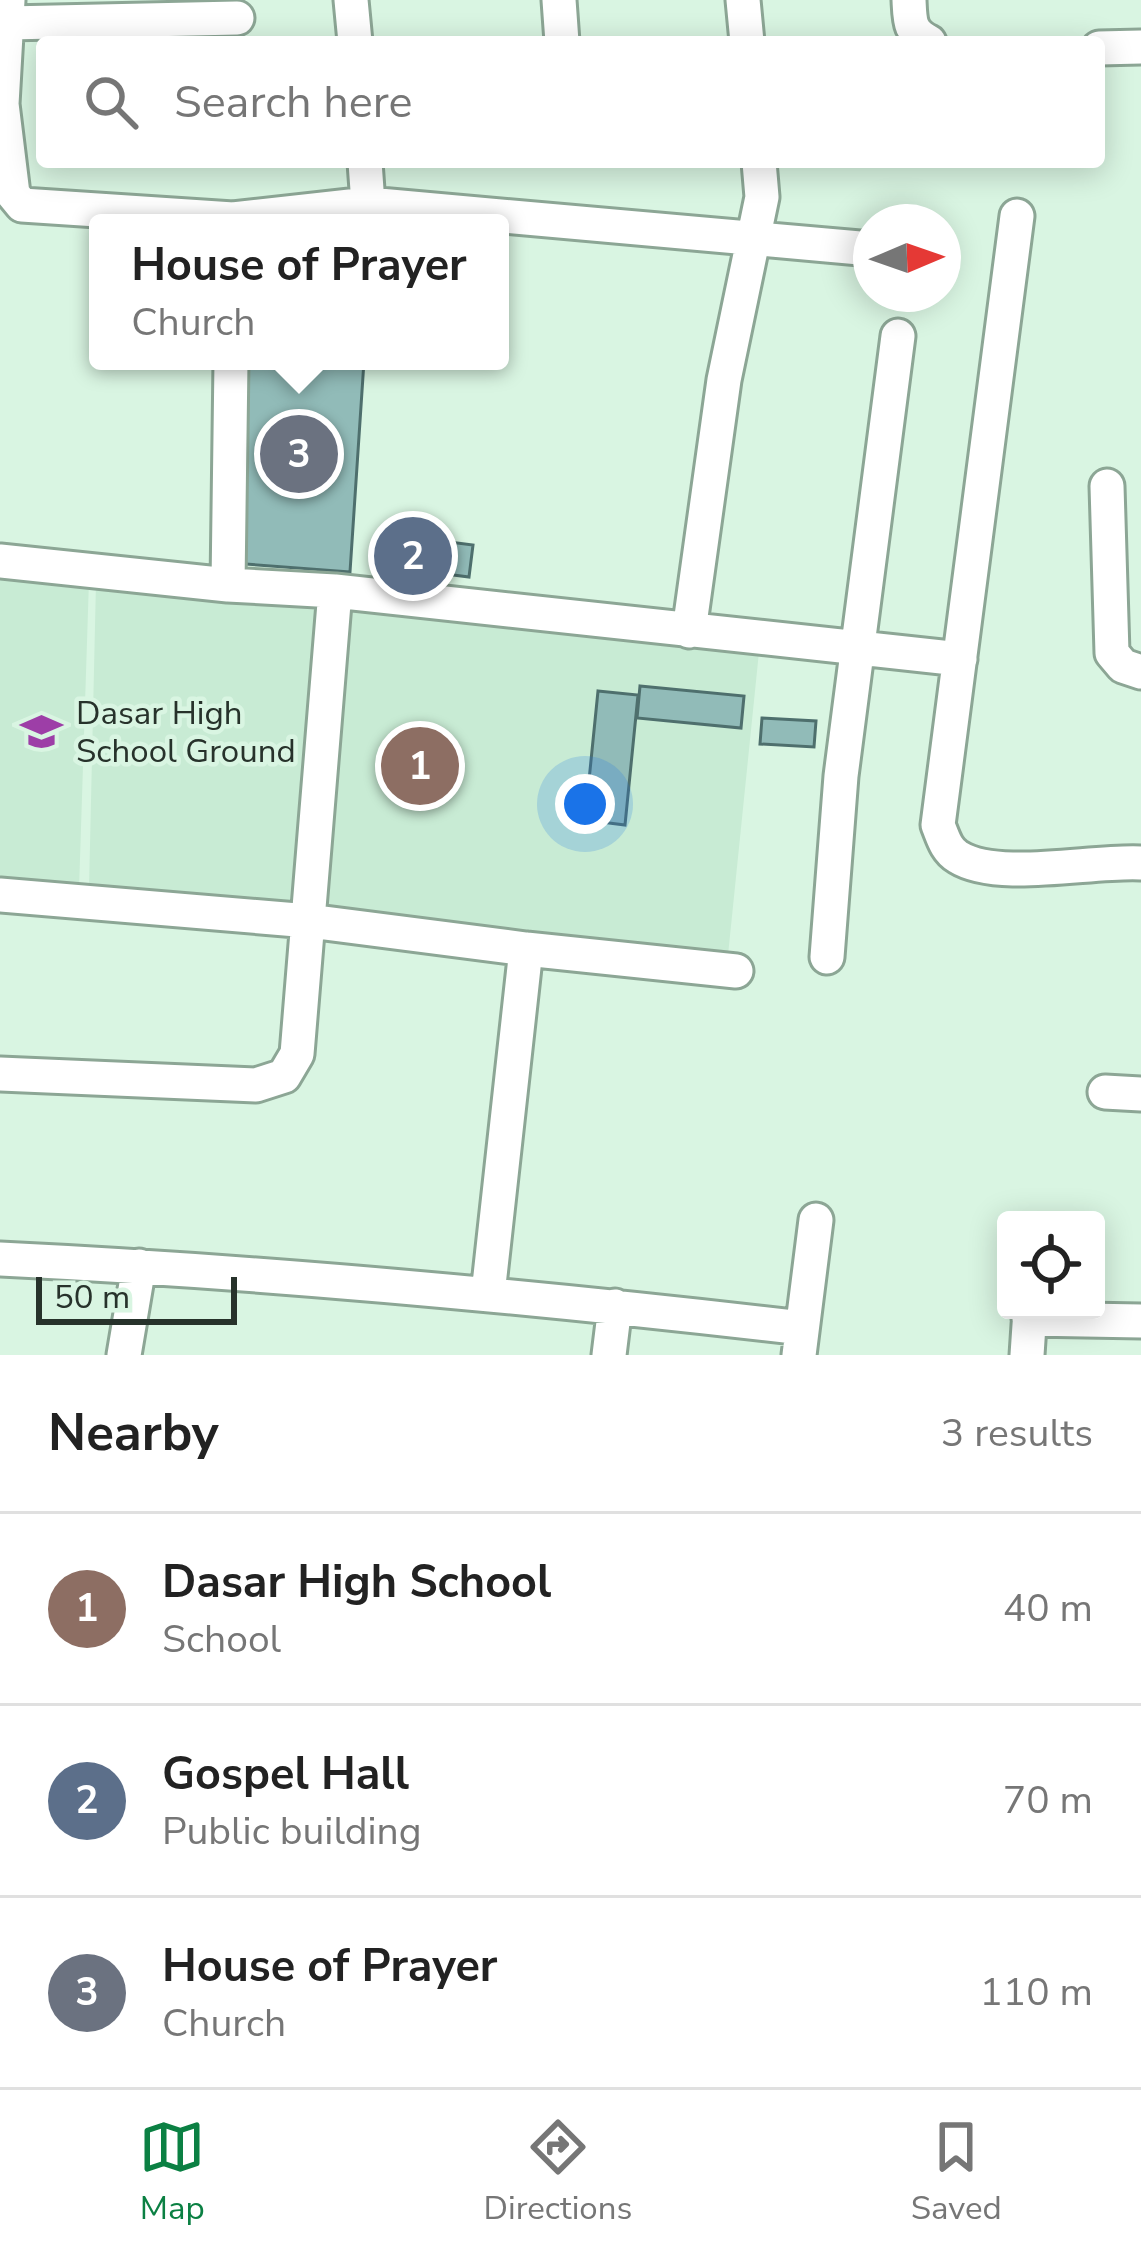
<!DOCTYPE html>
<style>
body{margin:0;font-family:"Nunito Sans",sans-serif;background:#f2f2f2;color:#222}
.controls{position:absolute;right:36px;bottom:36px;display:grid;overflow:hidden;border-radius:12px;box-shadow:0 6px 30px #0003}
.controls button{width:108px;height:108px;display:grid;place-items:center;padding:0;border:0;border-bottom:3px solid #e0e0e0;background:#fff;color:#222;font:60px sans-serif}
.compass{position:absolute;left:853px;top:204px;width:108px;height:108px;border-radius:50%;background:#fff;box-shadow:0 6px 30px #0003;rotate:88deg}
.scale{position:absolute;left:36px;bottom:30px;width:201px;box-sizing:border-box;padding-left:12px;border:6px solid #27322b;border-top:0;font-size:33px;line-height:42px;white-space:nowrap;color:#27322b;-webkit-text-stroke:9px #d9f5e2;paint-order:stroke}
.you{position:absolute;left:585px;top:804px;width:42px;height:42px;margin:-30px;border:9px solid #fff;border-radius:50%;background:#1a73e8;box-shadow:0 0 0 18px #1a73e833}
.badge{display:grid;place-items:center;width:78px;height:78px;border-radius:50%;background:#0b8043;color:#fff;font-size:39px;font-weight:700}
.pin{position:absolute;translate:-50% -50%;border:6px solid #fff;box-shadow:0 3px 12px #0006}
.popup{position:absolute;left:89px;top:214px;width:420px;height:156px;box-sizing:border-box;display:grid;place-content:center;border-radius:12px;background:#fff;filter:drop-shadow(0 3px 9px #0005);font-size:39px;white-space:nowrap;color:#767676}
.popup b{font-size:45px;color:#222}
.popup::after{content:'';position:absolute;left:50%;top:100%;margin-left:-24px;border:24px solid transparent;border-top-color:#fff}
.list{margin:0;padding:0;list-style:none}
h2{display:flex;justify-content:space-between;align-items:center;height:156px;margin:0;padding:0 48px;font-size:51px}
h2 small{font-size:39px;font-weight:400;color:#767676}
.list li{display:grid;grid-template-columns:78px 1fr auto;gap:36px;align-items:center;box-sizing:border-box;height:192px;padding:0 48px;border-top:3px solid #e0e0e0}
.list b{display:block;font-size:45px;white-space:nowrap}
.list p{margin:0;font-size:39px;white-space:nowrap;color:#767676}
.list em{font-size:39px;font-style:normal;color:#767676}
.icon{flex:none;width:66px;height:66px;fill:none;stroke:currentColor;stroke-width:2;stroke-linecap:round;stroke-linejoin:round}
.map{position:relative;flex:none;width:1141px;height:1355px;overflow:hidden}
.search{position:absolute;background:#fff;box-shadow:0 6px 30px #0003;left:36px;right:36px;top:36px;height:132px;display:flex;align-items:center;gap:30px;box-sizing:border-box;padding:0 42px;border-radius:12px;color:#767676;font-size:45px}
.sheet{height:732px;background:#fff}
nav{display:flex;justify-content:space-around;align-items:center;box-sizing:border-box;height:168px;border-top:3px solid #e0e0e0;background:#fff;font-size:33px;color:#767676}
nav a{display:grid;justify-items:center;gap:6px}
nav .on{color:#0b8043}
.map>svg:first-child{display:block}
.built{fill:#c8ebd4}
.building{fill:#91bbb8;stroke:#4e6f6d;stroke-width:3}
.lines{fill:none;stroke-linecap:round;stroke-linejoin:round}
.minor-casing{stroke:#8ca695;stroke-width:39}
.minor{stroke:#fff;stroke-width:33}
.labels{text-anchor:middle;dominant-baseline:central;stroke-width:9;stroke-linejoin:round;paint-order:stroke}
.poi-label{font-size:33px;fill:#27322b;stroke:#d9f5e2;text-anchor:start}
</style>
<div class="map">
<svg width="1141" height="1355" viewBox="0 0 1141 1355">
<rect width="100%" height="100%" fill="#d9f5e2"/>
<path class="built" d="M0,574L89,580L79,890L0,883Z
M96,582L760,642L727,965L89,889Z"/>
<path class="building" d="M248,361H364L350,572L232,563Z
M395,535L473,545L469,577L391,567Z
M640,686L744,696L741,728L637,718Z
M598,691L638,695L625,825L585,820Z
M762,718L816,721L814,747L760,744Z"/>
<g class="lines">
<defs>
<path id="minor" d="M8,0L2,104L13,194L22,205L233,219L368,204L871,249
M351,0L355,42
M559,0L562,42
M743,0L747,42
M909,0C910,21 909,32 929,42
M8,23L237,18
M1099,48L1141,47
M365,162L368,204
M1017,216L938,825C943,837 946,850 958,857C998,882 1093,860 1141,863
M1107,486L1112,653L1123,666L1141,672
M0,561L228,585L335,591L960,659
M228,585L231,361
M689,631L724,380L762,197L759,162
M0,895L309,921L526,949L736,971
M827,957L841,776L898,336
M0,1074L256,1085L284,1076L297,1054L335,591
M1105,1092L1141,1094
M0,1259C268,1272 535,1297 802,1328
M488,1294L526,949
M1029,1319L1141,1321
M124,1355L139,1266
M609,1355L615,1306
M799,1355L816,1220
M1027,1355L1030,1310"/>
</defs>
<use href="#minor" class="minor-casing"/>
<use href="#minor" class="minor"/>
</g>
<defs>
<symbol id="school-bare" viewBox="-9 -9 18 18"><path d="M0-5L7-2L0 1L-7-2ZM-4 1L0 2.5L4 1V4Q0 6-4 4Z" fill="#9d3ea7" stroke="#d9f5e2" stroke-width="2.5" paint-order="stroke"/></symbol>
</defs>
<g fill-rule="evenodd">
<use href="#school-bare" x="12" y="702" width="59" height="59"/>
</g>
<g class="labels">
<g class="poi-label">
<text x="76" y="713">Dasar High<tspan x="76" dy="38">School Ground</tspan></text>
</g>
</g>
</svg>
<div class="controls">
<button><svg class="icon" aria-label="locate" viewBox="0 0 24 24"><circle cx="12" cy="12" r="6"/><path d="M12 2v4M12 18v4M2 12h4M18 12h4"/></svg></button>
</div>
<svg class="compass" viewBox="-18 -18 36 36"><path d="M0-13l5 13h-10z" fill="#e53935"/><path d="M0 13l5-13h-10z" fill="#767676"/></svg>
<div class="scale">50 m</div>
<div class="you"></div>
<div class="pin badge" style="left:420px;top:766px;background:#8d6e63">1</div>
<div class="pin badge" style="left:413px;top:556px;background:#5c6f8a">2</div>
<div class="pin badge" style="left:299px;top:454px;background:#6b7280">3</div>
<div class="popup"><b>House of Prayer</b>Church</div>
<div class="search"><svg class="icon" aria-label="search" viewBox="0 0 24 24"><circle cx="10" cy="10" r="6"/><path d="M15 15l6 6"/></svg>Search here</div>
</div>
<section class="sheet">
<h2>Nearby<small>3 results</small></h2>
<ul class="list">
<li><span class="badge" style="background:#8d6e63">1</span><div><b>Dasar High School</b><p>School</p></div><em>40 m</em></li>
<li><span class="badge" style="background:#5c6f8a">2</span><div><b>Gospel Hall</b><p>Public building</p></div><em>70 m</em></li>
<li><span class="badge" style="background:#6b7280">3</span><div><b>House of Prayer</b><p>Church</p></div><em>110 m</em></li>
</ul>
</section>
<nav>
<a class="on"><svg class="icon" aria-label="map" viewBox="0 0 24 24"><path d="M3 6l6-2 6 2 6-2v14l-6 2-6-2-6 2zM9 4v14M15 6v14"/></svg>Map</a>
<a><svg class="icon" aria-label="directions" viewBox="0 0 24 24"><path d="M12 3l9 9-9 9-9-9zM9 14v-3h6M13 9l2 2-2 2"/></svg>Directions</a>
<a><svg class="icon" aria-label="saved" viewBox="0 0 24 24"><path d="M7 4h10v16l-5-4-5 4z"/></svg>Saved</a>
</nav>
